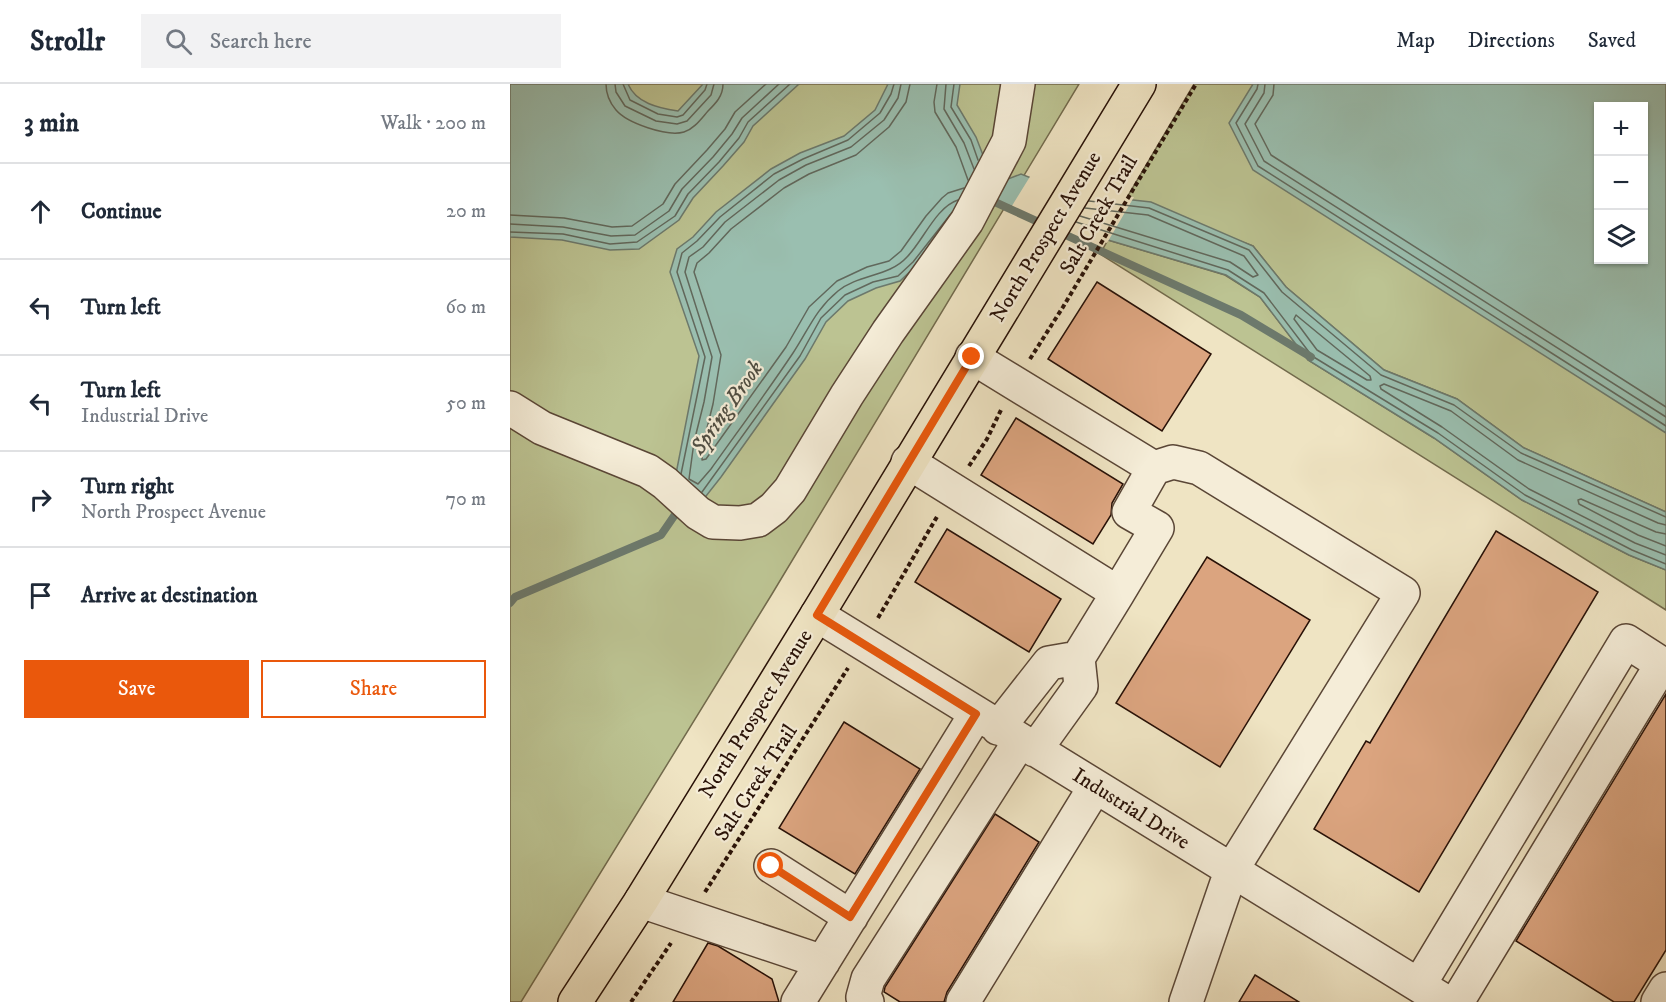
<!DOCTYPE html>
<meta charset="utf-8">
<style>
body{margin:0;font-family:"IM FELL DW Pica",serif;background:#f2f2f3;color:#1f2937}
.controls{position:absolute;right:18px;top:18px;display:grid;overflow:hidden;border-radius:0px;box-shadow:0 2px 4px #0004}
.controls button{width:54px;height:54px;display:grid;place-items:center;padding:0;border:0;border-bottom:2px solid #e0e1e3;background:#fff;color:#1f2937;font:30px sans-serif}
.stop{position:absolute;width:18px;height:18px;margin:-14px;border:4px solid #ea580c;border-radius:50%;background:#fff}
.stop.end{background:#ea580c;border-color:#fff;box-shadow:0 2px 6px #0008}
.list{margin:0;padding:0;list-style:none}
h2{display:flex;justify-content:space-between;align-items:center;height:78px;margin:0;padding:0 24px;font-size:26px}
h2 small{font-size:20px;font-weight:400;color:#747a83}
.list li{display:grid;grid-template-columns:39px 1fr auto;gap:18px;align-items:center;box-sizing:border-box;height:96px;padding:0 24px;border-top:2px solid #e0e1e3}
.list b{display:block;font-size:22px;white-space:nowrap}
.list p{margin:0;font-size:20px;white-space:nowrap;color:#747a83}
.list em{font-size:20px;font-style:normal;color:#747a83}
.actions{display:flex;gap:12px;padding:18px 24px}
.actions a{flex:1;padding:14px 0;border:2px solid #ea580c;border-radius:0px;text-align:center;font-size:21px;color:#ea580c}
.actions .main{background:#ea580c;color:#fff}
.icon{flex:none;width:33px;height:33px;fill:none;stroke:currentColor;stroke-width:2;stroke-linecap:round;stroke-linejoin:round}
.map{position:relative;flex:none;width:1156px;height:918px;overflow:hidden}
header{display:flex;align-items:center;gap:36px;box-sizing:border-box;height:84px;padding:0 30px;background:#fff;border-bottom:2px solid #e0e1e3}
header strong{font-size:28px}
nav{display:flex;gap:33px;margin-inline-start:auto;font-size:21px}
.search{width:420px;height:54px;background:#f2f2f3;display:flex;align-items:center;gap:15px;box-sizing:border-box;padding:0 21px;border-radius:0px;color:#747a83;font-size:22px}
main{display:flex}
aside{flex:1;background:#fff}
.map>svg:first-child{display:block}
.green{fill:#bcc392;stroke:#726a4c;stroke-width:1.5;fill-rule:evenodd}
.water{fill:#9abfb0;stroke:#6c796c;stroke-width:1.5;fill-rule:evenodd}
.pier{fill:#efe4c3}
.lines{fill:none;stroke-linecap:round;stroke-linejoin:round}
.shore{stroke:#61685c;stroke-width:1.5}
.stream{stroke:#6c796c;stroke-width:8}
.building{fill:#dba47f;stroke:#281107;stroke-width:1.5}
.minor-casing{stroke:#5a4636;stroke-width:36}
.major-casing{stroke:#281107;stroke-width:36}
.path{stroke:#281107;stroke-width:4;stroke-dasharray:4.5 3;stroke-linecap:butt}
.minor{stroke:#f5edd8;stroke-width:33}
.major{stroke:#efe4c3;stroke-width:33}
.route{stroke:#ea580c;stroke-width:8}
.labels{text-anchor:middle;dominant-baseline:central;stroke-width:4.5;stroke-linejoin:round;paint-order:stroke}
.street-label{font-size:21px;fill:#281107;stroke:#f5edd8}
.water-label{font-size:22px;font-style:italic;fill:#504e42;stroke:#f5edd8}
</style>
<header>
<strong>Strollr</strong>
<div class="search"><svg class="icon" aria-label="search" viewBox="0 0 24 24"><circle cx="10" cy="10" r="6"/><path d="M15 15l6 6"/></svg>Search here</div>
<nav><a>Map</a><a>Directions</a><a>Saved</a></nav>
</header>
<main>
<aside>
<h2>3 min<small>Walk · 200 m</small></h2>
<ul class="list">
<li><svg class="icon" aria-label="ahead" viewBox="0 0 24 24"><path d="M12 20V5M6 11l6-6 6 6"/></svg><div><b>Continue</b></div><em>20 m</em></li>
<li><svg class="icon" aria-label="left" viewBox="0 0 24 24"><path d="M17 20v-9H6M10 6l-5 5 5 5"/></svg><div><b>Turn left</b></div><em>60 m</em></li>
<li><svg class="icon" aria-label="left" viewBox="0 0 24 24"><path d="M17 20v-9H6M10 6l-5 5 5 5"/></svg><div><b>Turn left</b><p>Industrial Drive</p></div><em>50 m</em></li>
<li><svg class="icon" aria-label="right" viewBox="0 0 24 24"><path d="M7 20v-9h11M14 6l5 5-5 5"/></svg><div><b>Turn right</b><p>North Prospect Avenue</p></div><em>70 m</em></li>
<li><svg class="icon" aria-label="arrive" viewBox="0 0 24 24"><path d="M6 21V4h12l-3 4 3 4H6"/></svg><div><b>Arrive at destination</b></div></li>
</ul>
<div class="actions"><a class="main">Save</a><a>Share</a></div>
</aside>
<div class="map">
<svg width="1156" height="918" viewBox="0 0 1156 918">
<rect width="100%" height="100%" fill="#efe4c3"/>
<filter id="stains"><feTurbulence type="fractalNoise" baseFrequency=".00333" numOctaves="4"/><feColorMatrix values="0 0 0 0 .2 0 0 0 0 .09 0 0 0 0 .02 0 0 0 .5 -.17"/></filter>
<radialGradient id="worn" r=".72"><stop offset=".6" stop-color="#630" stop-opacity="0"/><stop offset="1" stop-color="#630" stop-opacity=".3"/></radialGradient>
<path class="green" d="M0,0H569L262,510L11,918H0Z
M684,0H1156V428L1014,364L947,315L874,286L776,203L743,162L616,115ZM1088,22H1134V176H1088Z
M598,156L715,191L750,213L798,276L924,354L1012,416L1119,471L1156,486V526L590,170Z"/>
<path class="water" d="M0,0H118C126,19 148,24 168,27L193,0H289L243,42L234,58L213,82L183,114L169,136L129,165L100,166L52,156L0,153Z
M378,0H450L447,21L466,53L478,84L493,97L511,90L560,109L641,118L743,162L776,203L874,286L947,315L1014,364L1156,428V486L1119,471L1012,416L924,354L798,276L750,213L716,191L598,156L489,118L469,123L390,197L366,204L338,217L316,238L295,275L211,393L189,421L164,400L189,272L160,188L167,165L183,153L206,128L261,85L290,69L334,52L365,26Z
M743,0H1156V349L743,86L719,39ZM1088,22H1134V176H1088Z"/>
<path class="pier" d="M521,91L561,106L624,113L597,159L500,125Z"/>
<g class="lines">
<path class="shore" d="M96,0C96,9 100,19 106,26C117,39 157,53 174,48C184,45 191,35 198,27C206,19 213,12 213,0
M105,0L106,8L115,22L146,37L167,40L177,37L201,11L204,0
M113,0L120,16L148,30L167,33L173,31L195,6L197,0
M391,0L388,14L374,36L341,63L296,81L269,96L215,138L193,163L179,173L175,188L202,273L194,318L184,358L179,395L188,400L201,385C228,347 257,308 283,269C299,245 305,226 328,207C349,190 379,193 397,173C413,157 426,123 448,116
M400,0L396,18L379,43L346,71L299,90L274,104L221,145L199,169L187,179L184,188L211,271L203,320L193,360L192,376L196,375L276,263L299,223L327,197L357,183L379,177L391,167L416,132L432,114L438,109L454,104
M427,0L424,18L425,28L446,63L458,96
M436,0L434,25L454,59L464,85
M444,0L441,23L461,56L468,76
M748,0L747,5L726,39L748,82L1156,342
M755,0L754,9L735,40L754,77L1156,333
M764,0L763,11L745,40L761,71L1156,323
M579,117L639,124L739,166L772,208L871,291L944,321L1011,369L1156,433
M0,131L54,134L102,143L122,142L153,120L165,100L197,66L215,45L225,28L256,0
M570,132L720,178L743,193L748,191L734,172L638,131L575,124
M566,138L718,186L754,209L802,272L928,349L1015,411L1122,466L1156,480
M0,140L53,143L101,152L125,151L159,127L172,105L203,73L222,50L232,34L269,0
M0,148L53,150L100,160L127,158L165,132L178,110L209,78L229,54L238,38L280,0
M786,231L860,292L861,296H857L807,266L784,235Z
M171,390L195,273L167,188L172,169L187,157L210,133L264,90L293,75L338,56L370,29L381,10L384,0
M192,408L290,272L311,234L335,211L363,198L388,192L403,178L440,131
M1156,441L1148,439L1008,376L941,327L874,300L870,302L871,305L932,343L1019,405L1125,459L1156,471
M1156,450L1146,448L1071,415L1068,416L1069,420L1128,451L1156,462"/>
<path class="stream" d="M476,114L535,141
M547,147L731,231L801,273
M0,519L5,513L151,451L171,422"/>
</g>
<path class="building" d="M587,198L701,270L652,347L538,275Z
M506,334L613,400L602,419L601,431L583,460L471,391Z
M437,445L551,515L519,568L405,498Z
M986,447L1088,508L909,808L804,745L856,657L860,659Z
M697,473L800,536L710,683L606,619Z
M1156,610V866L1124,918H1104L1006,857Z
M334,638L410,685L345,790L269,744Z
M485,730L529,758L437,908L434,918H390L374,908L375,903Z
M198,859L208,862L262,895L269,918H163Z
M745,891L789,918H729Z"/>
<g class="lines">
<defs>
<path id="minor" d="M462,273L644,384L663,378L689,384L893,509L721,787L676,918
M0,324L32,344L138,387L155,399L188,429L203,438L230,439L248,436L264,424L280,406L337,311L378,248L457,137L499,57L508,0
M398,378L608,509L568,574L571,602L525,666
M608,509L647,444L619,428L644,384
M307,531L936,918
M488,644L539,579L568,574
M261,782L341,833
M131,817L313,878
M909,901L1116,557L1152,580
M288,918L466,630
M357,918L353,913L358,895L510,657
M453,918L585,703
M947,918L1152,580L1156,583
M1148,918L1156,905"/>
<path id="major" d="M65,918L131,817L307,531L629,0"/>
</defs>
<use href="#minor" class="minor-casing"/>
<use href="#major" class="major-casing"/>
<path class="path" d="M520,275L553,223L686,0
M459,382L477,355L491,326
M368,534L428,431
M195,808L338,584
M121,918L161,859"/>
<use href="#minor" class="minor"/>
<use href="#major" class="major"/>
</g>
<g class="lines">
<path class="route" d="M261,782L340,833L466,630L307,531L462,273"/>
</g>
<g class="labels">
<g class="street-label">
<text transform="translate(589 131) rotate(-60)">Salt Creek Trail</text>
<text transform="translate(536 153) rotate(-59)">North Prospect Avenue</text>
<text transform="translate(246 630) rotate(-58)">North Prospect Avenue</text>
<text transform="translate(246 699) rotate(-57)">Salt Creek Trail</text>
<text transform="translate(621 725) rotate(32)">Industrial Drive</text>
</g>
<g class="water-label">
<text transform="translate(217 324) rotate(-55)">Spring Brook</text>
</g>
</g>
<rect width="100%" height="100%" filter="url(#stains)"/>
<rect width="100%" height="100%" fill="url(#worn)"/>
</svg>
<div class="controls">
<button>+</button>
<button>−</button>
<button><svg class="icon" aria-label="layers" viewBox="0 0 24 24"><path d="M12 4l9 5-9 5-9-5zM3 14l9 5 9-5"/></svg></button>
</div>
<div class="stop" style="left:261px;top:782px"></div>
<div class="stop end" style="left:462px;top:273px"></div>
</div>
</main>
